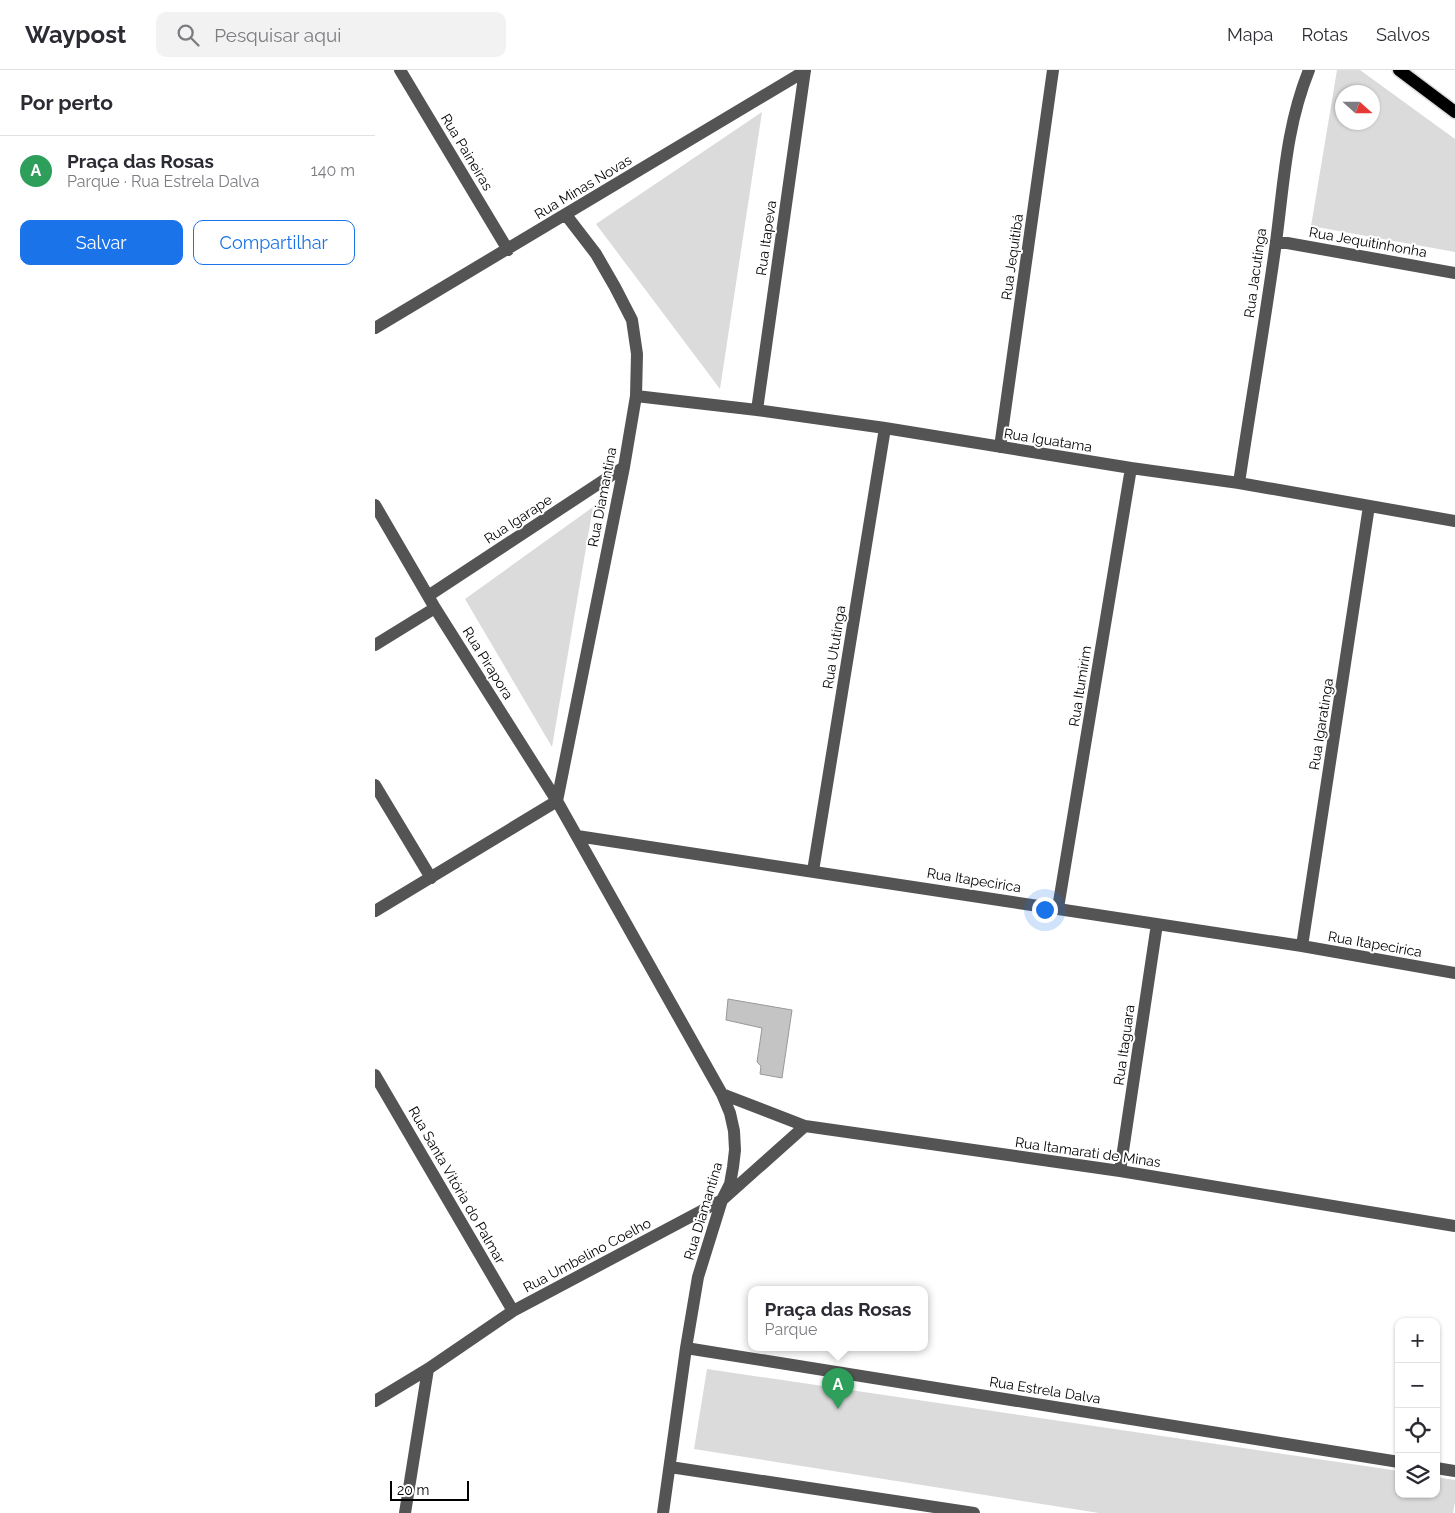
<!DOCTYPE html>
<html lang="pt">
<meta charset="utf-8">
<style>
body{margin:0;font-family:Raleway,sans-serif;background:#f2f2f3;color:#2b2b33}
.controls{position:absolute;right:15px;bottom:15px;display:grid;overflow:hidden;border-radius:10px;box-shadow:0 1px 4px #0004}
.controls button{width:45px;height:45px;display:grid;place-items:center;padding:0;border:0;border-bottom:1px solid #e1e1e2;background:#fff;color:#2b2b33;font:25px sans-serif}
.compass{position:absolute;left:960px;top:15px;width:45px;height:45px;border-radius:50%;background:#fff;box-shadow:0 1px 4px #0004;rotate:111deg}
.scale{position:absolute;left:15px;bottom:12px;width:79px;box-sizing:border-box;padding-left:5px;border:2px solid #000;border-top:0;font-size:14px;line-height:18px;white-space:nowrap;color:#000;-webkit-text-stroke:4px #fff;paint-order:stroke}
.you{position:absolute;left:669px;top:839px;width:18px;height:18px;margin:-12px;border:4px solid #fff;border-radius:50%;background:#1a73e8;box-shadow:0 0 0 8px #1a73e833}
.badge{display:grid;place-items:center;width:32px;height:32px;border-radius:50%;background:#1a73e8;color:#fff;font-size:16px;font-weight:700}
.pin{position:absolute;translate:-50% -41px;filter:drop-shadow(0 1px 2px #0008)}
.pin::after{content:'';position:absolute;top:26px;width:18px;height:15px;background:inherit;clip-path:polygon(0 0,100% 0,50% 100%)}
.popup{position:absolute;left:373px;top:1216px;width:180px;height:65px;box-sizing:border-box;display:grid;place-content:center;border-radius:10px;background:#fff;filter:drop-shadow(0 1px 4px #0005);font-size:16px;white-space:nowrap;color:#7c7c81}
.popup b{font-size:19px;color:#2b2b33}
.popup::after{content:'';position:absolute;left:50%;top:100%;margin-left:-10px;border:10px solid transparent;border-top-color:#fff}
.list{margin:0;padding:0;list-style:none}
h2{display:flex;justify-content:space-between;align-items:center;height:65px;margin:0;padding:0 20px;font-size:21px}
h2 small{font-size:16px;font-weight:400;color:#7c7c81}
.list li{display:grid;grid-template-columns:32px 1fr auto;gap:15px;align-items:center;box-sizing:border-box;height:70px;padding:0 20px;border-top:1px solid #e1e1e2}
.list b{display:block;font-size:19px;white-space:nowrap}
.list p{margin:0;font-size:16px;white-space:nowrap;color:#7c7c81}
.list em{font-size:16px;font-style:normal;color:#7c7c81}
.actions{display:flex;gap:10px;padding:15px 20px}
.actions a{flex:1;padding:11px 0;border:1px solid #1a73e8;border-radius:10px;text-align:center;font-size:18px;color:#1a73e8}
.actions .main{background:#1a73e8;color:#fff}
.icon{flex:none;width:28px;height:28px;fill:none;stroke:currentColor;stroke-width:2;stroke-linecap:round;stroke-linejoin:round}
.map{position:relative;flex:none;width:1080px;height:1443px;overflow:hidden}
header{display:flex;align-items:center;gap:30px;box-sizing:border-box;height:70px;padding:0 25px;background:#fff;border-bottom:1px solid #e1e1e2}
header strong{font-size:24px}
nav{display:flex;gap:28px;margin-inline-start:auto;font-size:18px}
.search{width:350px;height:45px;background:#f2f2f3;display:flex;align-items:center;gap:12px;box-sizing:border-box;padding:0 18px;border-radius:10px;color:#7c7c81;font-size:19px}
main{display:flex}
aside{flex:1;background:#fff}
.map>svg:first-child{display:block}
.green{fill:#dbdbdb;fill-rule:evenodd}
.building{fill:#c4c4c4;stroke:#989898}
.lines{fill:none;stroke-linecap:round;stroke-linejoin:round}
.major-casing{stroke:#dbdbdb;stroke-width:15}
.minor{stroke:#545454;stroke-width:12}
.major{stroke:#000;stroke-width:12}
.labels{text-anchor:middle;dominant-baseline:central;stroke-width:4;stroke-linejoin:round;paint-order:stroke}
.street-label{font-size:14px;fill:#000;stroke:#fff}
</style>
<header>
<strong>Waypost</strong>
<div class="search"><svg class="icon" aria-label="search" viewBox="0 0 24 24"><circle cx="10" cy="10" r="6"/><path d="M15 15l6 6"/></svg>Pesquisar aqui</div>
<nav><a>Mapa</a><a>Rotas</a><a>Salvos</a></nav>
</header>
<main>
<aside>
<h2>Por perto<small></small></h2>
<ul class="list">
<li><span class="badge" style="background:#2e9e5b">A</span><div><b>Praça das Rosas</b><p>Parque · Rua Estrela Dalva</p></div><em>140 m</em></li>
</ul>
<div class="actions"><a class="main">Salvar</a><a>Compartilhar</a></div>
</aside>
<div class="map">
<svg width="1080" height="1443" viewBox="0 0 1080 1443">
<rect width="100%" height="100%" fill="#fff"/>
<path class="green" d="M962,0H985L1080,69V182L936,156ZM998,22V52H968V22Z
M387,42L345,319L221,154Z
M218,437L177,677L90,529Z
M332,1299L1024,1401V1424H1061V1407L1080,1410V1432L1078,1443H724L319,1379Z"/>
<path class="building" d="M353,929L417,940L407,1008L385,1004L386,996L382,992L387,958L351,950Z"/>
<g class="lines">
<defs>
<path id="major" d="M1024,0L1080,42"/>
</defs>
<use href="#major" class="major-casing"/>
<path class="minor" d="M25,0L133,180
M901,171L1080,203
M0,258L430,1
M261,326L382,340L510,358L756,398L864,413L1080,451
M382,340L430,0
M625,377L678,0
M864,413C876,332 890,252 901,172C909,112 911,57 934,0
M0,435L60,538L182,731L347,1024L355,1043L359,1061L360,1080L358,1097L355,1114L347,1130L323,1207L311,1278L288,1443
M53,526L249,397
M0,575L60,538
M0,715L56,808
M202,766L927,876L1080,903
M438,801L510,358
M683,838L756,398
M0,841L182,731L249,397L261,326L262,284L257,250L240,217L221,184L191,145
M927,876L994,436
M0,1005L138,1241
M347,1024L430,1056L745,1101L1080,1156
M745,1101L782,854
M311,1278L1024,1392
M0,1331L53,1299L138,1241L347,1130L430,1056
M295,1397L599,1443
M1061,1398L1080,1401
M30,1443L53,1299"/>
<use href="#major" class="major"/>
</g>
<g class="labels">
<g class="street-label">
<text transform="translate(92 82) rotate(59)">Rua Paineiras</text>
<text transform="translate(208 117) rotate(-31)">Rua Minas Novas</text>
<text transform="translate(391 168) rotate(-82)">Rua Itapeva</text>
<text transform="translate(993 172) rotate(10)">Rua Jequitinhonha</text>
<text transform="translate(637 187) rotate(-82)">Rua Jequitibá</text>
<text transform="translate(880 203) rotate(-82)">Rua Jacutinga</text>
<text transform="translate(673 370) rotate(9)">Rua Iguatama</text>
<text transform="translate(227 427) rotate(-79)">Rua Diamantina</text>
<text transform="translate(143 449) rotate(-33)">Rua Igarape</text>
<text transform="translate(459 577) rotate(-81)">Rua Ututinga</text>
<text transform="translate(113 593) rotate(58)">Rua Pirapora</text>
<text transform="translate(705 616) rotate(-81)">Rua Itumirim</text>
<text transform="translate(946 654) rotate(-81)">Rua Igaratinga</text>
<text transform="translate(599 810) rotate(9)">Rua Itapecirica</text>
<text transform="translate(1000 874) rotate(10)">Rua Itapecirica</text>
<text transform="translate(749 975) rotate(-82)">Rua Itaguara</text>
<text transform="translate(713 1082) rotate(8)">Rua Itamarati de Minas</text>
<text transform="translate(82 1115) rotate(60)">Rua Santa Vitória do Palmar</text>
<text transform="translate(328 1141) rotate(-73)">Rua Diamantina</text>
<text transform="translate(212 1185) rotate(-28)">Rua Umbelino Coelho</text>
<text transform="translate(670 1320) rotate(9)">Rua Estrela Dalva</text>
</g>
</g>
</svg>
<div class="controls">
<button>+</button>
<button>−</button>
<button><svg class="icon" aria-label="locate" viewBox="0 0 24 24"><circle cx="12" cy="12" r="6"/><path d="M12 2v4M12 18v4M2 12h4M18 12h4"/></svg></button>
<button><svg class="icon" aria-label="layers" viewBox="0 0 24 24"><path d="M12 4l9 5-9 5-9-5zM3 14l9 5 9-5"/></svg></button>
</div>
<svg class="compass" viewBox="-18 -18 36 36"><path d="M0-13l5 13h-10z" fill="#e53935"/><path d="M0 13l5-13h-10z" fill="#7c7c81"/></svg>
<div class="scale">20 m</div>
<div class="you"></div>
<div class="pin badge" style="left:463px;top:1339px;background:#2e9e5b">A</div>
<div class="popup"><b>Praça das Rosas</b>Parque</div>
</div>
</main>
